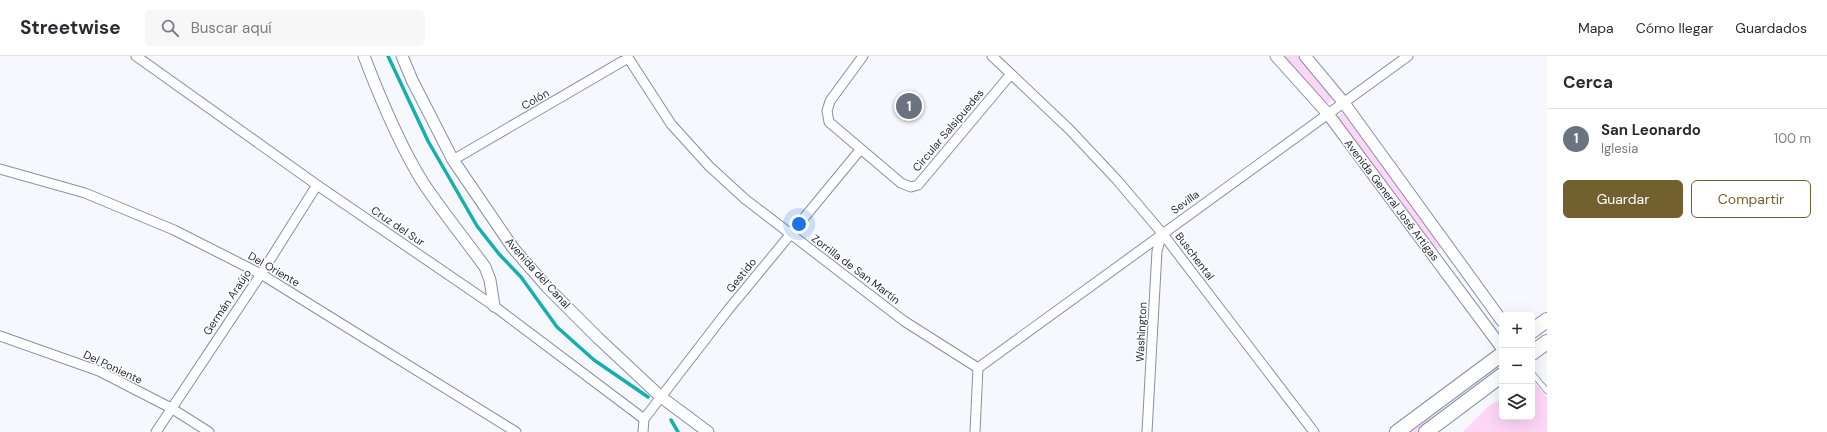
<!DOCTYPE html>
<html lang="es">
<meta charset="utf-8">
<style>
body{margin:0;font-family:"DM Sans",sans-serif;background:#f7f7f7;color:#2b2b33}
.controls{position:absolute;right:12px;bottom:12px;display:grid;overflow:hidden;border-radius:6px;box-shadow:0 4px 16px #0002}
.controls button{width:36px;height:36px;display:grid;place-items:center;padding:0;border:0;border-bottom:1px solid #e1e1e2;background:#fff;color:#2b2b33;font:20px sans-serif}
.you{position:absolute;left:799px;top:168px;width:14px;height:14px;margin:-10px;border:3px solid #fff;border-radius:50%;background:#1a73e8;box-shadow:0 0 0 6px #1a73e833}
.badge{display:grid;place-items:center;width:26px;height:26px;border-radius:50%;background:#73602f;color:#fff;font-size:13px;font-weight:700}
.pin{position:absolute;translate:-50% -50%;border:2px solid #fff;box-shadow:0 1px 4px #0006}
.list{margin:0;padding:0;list-style:none}
h2{display:flex;justify-content:space-between;align-items:center;height:52px;margin:0;padding:0 16px;font-size:17px}
h2 small{font-size:13px;font-weight:400;color:#7c7c81}
.list li{display:grid;grid-template-columns:26px 1fr auto;gap:12px;align-items:center;box-sizing:border-box;height:60px;padding:0 16px;border-top:1px solid #e1e1e2}
.list b{display:block;font-size:15px;white-space:nowrap}
.list p{margin:0;font-size:13px;white-space:nowrap;color:#7c7c81}
.list em{font-size:13px;font-style:normal;color:#7c7c81}
.actions{display:flex;gap:8px;padding:12px 16px}
.actions a{flex:1;padding:9px 0;border:1px solid #73602f;border-radius:6px;text-align:center;font-size:14px;color:#73602f}
.actions .main{background:#73602f;color:#fff}
.icon{flex:none;width:22px;height:22px;fill:none;stroke:currentColor;stroke-width:2;stroke-linecap:round;stroke-linejoin:round}
.map{position:relative;flex:none;width:1547px;height:376px;overflow:hidden}
header{display:flex;align-items:center;gap:24px;box-sizing:border-box;height:56px;padding:0 20px;background:#fff;border-bottom:1px solid #e1e1e2}
header strong{font-size:19px}
nav{display:flex;gap:22px;margin-inline-start:auto;font-size:14px}
.search{width:280px;height:36px;background:#f7f7f7;display:flex;align-items:center;gap:10px;box-sizing:border-box;padding:0 14px;border-radius:6px;color:#7c7c81;font-size:15px}
main{display:flex}
aside{flex:1;background:#fff}
.map>svg:first-child{display:block}
.green{fill:#fed6f6}
.lines{fill:none;stroke-linecap:round;stroke-linejoin:round}
.stream{stroke:#15b0ae;stroke-width:3.5}
.service-casing{stroke:#8590a6;stroke-width:6}
.minor-casing{stroke:#8590a6;stroke-width:11}
.tertiary-casing{stroke:#8590a6;stroke-width:13}
.primary-casing{stroke:#8590a6;stroke-width:16}
.service{stroke:#fff;stroke-width:4.5}
.minor{stroke:#fff;stroke-width:9}
.tertiary{stroke:#fff;stroke-width:11}
.primary{stroke:#fff;stroke-width:14}
.labels{text-anchor:middle;dominant-baseline:central;stroke-width:3;stroke-linejoin:round;paint-order:stroke}
.street-label{font-size:11px;fill:#262b34;stroke:#fff}
</style>
<header>
<strong>Streetwise</strong>
<div class="search"><svg class="icon" aria-label="search" viewBox="0 0 24 24"><circle cx="10" cy="10" r="6"/><path d="M15 15l6 6"/></svg>Buscar aquí</div>
<nav><a>Mapa</a><a>Cómo llegar</a><a>Guardados</a></nav>
</header>
<main>
<div class="map">
<svg width="1547" height="376" viewBox="0 0 1547 376">
<rect width="100%" height="100%" fill="#f6f8fd"/>
<path class="green" d="M1283,0H1298L1332,41L1330,47L1323,46Z
M1343,57L1347,59L1442,190L1440,192H1434L1338,65L1337,61Z
M1500,309L1434,358L1417,376H1409Z
M1532,324L1547,341V376H1463L1489,350L1502,342V361H1532Z"/>
<g class="lines">
<path class="stream" d="M388,0L428,85L477,170L499,198L521,221L557,271L594,304L648,341
M671,364L678,376"/>
<defs>
<path id="service" d="M1532,317L1547,335"/>
<path id="minor" d="M136,0L317,129L494,250L644,363
M627,0L671,68L709,110L745,143L904,265L978,312
M863,0L830,45L827,55L829,66L901,127L911,131L918,129L1011,18
M992,0L1070,74L1117,124L1162,177L1314,376
M453,104L628,2
M0,113L85,137L174,174L261,218L516,376
M0,280L99,315L171,352L209,376
M978,312L1408,0
M644,363L728,254L860,94
M156,376L261,218L317,129
M643,376L644,363
M975,376L978,312
M1147,376L1157,195L1162,177"/>
<path id="tertiary" d="M364,0C380,42 398,86 422,125C441,154 464,182 485,211L490,224L494,250
M402,0L412,24L453,104L513,192L547,231L598,282L661,341L708,376
M1276,0L1328,58L1502,292
M1305,0L1344,47L1502,265"/>
<path id="primary" d="M1532,275L1547,264
M1532,297L1547,286
M1397,376L1502,298
M1426,376L1502,319"/>
</defs>
<use href="#service" class="service-casing"/>
<use href="#minor" class="minor-casing"/>
<use href="#tertiary" class="tertiary-casing"/>
<use href="#primary" class="primary-casing"/>
<use href="#service" class="service"/>
<use href="#minor" class="minor"/>
<use href="#tertiary" class="tertiary"/>
<use href="#primary" class="primary"/>
</g>
<g class="labels">
<g class="street-label">
<text transform="translate(535 43) rotate(-30)">Colón</text>
<text transform="translate(948 74) rotate(-50)">Circular Salsipuedes</text>
<text transform="translate(1392 144) rotate(53)">Avenida General José Artigas</text>
<text transform="translate(1185 146) rotate(-36)">Sevilla</text>
<text transform="translate(398 170) rotate(34)">Cruz del Sur</text>
<text transform="translate(1195 200) rotate(53)">Buschental</text>
<text transform="translate(274 213) rotate(30)">Del Oriente</text>
<text transform="translate(856 213) rotate(37)">Zorrilla de San Martín</text>
<text transform="translate(538 217) rotate(48)">Avenida del Canal</text>
<text transform="translate(741 219) rotate(-51)">Gestido</text>
<text transform="translate(227 246) rotate(-56)">Germán Araújo</text>
<text transform="translate(1141 276) rotate(-87)">Washington</text>
<text transform="translate(113 311) rotate(25)">Del Poniente</text>
</g>
</g>
</svg>
<div class="controls">
<button>+</button>
<button>−</button>
<button><svg class="icon" aria-label="layers" viewBox="0 0 24 24"><path d="M12 4l9 5-9 5-9-5zM3 14l9 5 9-5"/></svg></button>
</div>
<div class="you"></div>
<div class="pin badge" style="left:909px;top:50px;background:#6b7280">1</div>
</div>
<aside>
<h2>Cerca<small></small></h2>
<ul class="list">
<li><span class="badge" style="background:#6b7280">1</span><div><b>San Leonardo</b><p>Iglesia</p></div><em>100 m</em></li>
</ul>
<div class="actions"><a class="main">Guardar</a><a>Compartir</a></div>
</aside>
</main>
